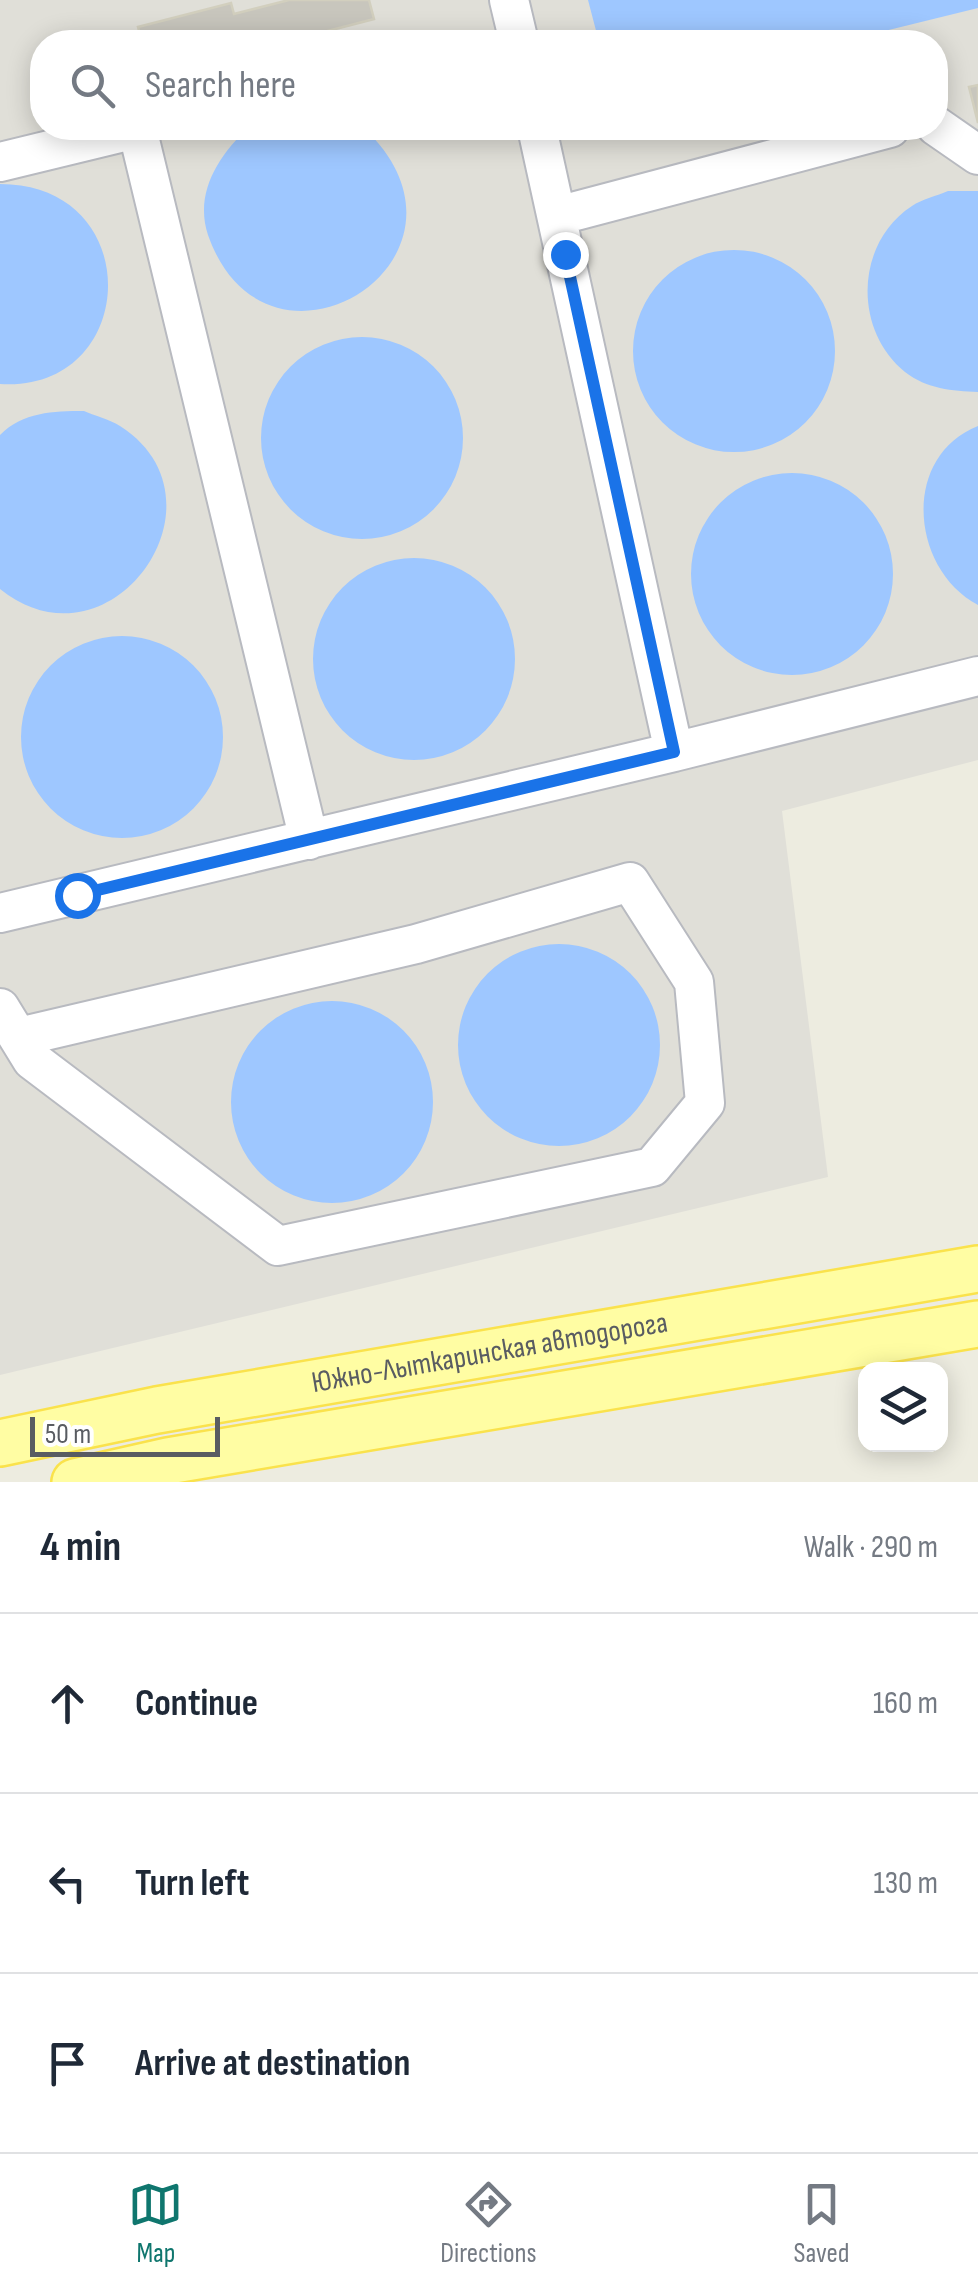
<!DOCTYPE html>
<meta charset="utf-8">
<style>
body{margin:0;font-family:"Sofia Sans Condensed",sans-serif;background:#f6f6f7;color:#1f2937}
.controls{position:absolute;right:30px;bottom:30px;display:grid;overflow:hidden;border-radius:20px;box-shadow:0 5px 25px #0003}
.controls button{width:90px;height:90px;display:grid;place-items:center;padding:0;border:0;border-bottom:2px solid #e0e1e3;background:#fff;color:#1f2937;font:50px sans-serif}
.scale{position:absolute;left:30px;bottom:25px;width:190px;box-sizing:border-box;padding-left:10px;border:5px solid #595c62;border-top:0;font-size:28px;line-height:35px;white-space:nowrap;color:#595c62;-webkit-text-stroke:8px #fff;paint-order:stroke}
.stop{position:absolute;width:30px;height:30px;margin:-22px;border:8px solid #1a73e8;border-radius:50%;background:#fff}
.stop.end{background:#1a73e8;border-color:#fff;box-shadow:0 2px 10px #0008}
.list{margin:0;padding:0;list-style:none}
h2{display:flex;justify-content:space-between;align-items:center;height:130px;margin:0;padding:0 40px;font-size:42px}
h2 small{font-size:32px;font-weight:400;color:#747a83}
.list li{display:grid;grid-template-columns:65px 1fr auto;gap:30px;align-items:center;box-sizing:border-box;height:180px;padding:0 40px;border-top:2px solid #e0e1e3}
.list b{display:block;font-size:38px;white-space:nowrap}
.list em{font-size:32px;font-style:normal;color:#747a83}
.icon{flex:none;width:55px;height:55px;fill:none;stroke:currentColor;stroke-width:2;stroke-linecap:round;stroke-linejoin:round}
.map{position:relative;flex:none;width:978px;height:1482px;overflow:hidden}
.search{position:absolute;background:#fff;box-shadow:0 5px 25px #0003;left:30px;right:30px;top:30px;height:110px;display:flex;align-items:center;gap:25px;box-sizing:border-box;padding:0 35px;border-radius:40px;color:#747a83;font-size:38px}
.sheet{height:670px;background:#fff}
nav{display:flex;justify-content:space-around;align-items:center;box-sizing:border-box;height:140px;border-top:2px solid #e0e1e3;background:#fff;font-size:28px;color:#747a83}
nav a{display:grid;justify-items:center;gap:5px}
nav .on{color:#0f766e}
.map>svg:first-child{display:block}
.industrial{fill:#e0dfd8;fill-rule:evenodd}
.water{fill:#9ec7ff}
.building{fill:#c8c6bd;stroke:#d2cfbe;stroke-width:2.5}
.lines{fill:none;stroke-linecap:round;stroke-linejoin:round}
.minor-casing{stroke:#b8bac0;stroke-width:42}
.major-casing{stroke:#fae24c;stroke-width:50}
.minor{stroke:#fff;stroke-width:38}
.major{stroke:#fffda3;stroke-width:45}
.route{stroke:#1a73e8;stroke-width:12}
.labels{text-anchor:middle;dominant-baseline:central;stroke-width:9;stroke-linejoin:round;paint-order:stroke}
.street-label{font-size:30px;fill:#595c62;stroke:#fff}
</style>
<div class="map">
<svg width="978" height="1482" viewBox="0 0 978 1482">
<rect width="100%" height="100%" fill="#edece0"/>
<path class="industrial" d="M0,0H978V760L782,811L828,1177L0,1375ZM42,42H936V128H42Z"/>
<path class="water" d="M588,0H978V8L840,42H599Z
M248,128H364C501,258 267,403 208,235C194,193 219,155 248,128Z
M0,184C148,184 140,393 0,384Z
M948,191H978V392C952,391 927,389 905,372C853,330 855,243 912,206C922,199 937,196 948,191Z
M633 351a101 101 0 1 1 202 0a101 101 0 1 1-202 0Z
M261 438a101 101 0 1 1 202 0a101 101 0 1 1-202 0Z
M84,411C95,416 109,419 120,426C236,500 111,678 0,589V435C23,412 53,411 84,411Z
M978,426V605C911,570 900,457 978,426Z
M691 574a101 101 0 1 1 202 0a101 101 0 1 1-202 0Z
M313 659a101 101 0 1 1 202 0a101 101 0 1 1-202 0Z
M21 737a101 101 0 1 1 202 0a101 101 0 1 1-202 0Z
M458 1045a101 101 0 1 1 202 0a101 101 0 1 1-202 0Z
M231 1102a101 101 0 1 1 202 0a101 101 0 1 1-202 0Z"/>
<path class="building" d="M289,0H369L374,19L285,42H142L138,27L231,3L234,14Z
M978,85V123L969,87Z"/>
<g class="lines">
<defs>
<path id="minor" d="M509,0L519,42
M936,126L978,155
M137,128L309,840
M0,162L140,128
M557,216L890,128
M674,752L978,676
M0,913L674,752L537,128
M0,1008L32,1060L278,1246L652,1167L705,1103L694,982L630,882L416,944L19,1037"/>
<g id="major">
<path id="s1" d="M0,1443L157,1410L978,1269"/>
<path d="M75,1482L168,1461L978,1324"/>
</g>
</defs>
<use href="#minor" class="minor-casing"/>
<use href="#major" class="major-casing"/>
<use href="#minor" class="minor"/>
<use href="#major" class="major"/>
</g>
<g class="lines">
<path class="route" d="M77,895L674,752L565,254"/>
</g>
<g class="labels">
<g class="street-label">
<text stroke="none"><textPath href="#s1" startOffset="498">Южно-Лыткаринская автодорога</textPath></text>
</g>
</g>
</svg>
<div class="controls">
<button><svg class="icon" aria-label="layers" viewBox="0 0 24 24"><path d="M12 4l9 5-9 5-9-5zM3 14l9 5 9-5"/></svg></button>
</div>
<div class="scale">50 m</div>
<div class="stop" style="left:77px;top:895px"></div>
<div class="stop end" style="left:565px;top:254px"></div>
<div class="search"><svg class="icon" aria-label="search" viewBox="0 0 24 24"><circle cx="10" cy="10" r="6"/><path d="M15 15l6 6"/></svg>Search here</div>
</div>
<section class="sheet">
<h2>4 min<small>Walk · 290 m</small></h2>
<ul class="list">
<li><svg class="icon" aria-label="ahead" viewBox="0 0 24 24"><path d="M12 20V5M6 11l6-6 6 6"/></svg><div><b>Continue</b></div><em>160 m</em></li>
<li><svg class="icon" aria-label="left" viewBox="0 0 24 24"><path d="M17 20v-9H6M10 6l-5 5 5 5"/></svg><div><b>Turn left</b></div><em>130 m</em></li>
<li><svg class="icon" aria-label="arrive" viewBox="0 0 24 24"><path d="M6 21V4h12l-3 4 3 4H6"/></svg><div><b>Arrive at destination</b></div></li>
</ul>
</section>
<nav>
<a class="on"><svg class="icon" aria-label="map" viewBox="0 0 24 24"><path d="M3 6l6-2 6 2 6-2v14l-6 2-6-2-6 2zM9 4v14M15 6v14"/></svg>Map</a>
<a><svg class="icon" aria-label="directions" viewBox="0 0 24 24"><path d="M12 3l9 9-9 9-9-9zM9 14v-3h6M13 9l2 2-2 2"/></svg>Directions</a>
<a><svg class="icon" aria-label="saved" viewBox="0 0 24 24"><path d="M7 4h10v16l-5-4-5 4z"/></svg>Saved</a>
</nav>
